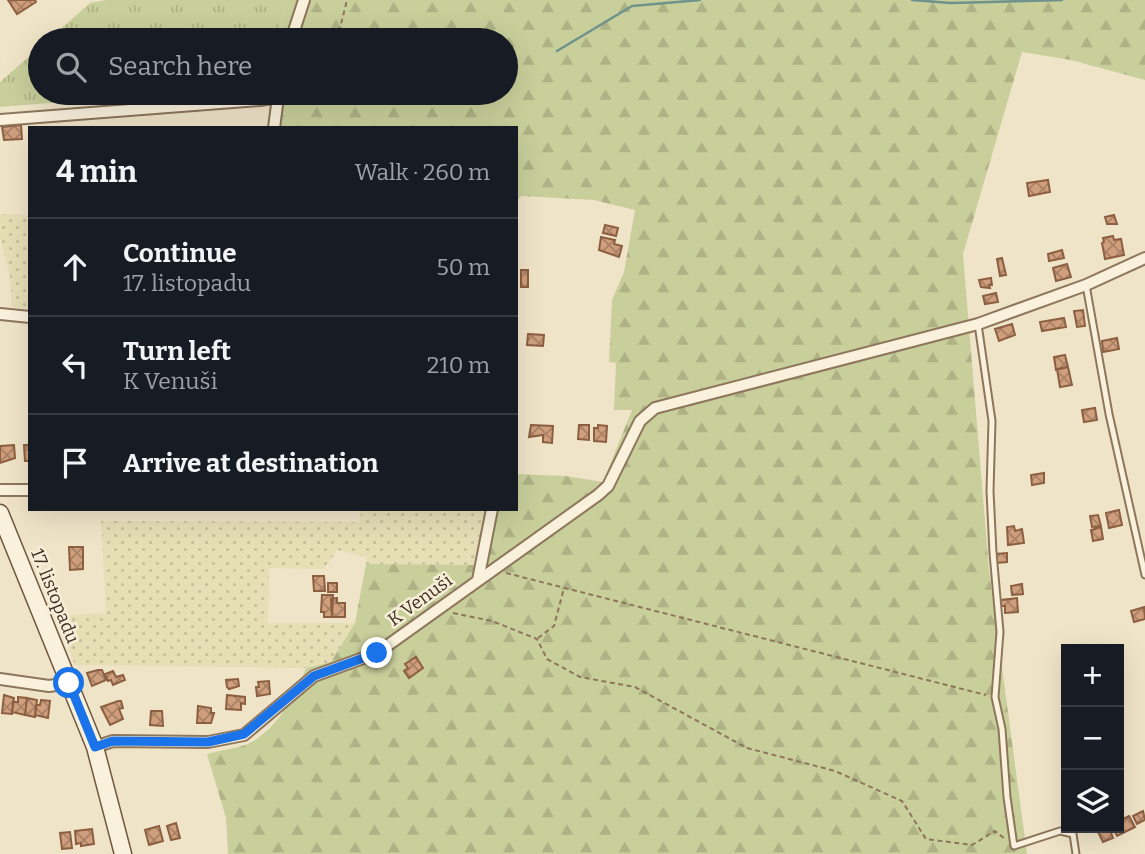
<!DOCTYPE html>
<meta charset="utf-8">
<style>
body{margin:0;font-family:Bitter,serif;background:#20242c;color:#f1f3f6}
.controls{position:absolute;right:21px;bottom:21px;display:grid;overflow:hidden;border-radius:0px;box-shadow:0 7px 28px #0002}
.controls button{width:63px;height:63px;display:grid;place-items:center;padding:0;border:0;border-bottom:2px solid #363941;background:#171b24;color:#f1f3f6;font:35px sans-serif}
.stop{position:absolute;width:21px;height:21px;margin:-16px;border:5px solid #1a73e8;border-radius:50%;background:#fff}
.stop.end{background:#1a73e8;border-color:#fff;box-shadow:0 2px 7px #0008}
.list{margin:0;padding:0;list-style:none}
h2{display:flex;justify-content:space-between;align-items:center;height:91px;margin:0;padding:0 28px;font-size:30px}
h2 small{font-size:23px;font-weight:400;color:#9ea1a6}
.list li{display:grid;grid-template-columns:46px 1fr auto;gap:21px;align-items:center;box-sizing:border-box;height:98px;padding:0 28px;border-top:2px solid #363941}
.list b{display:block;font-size:26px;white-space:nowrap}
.list p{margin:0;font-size:23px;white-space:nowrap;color:#9ea1a6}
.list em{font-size:23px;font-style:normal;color:#9ea1a6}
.icon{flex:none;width:38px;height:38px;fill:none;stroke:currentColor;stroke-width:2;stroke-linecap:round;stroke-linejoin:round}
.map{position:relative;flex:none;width:1145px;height:854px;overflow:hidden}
.search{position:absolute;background:#171b24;box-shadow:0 7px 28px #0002;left:28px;top:28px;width:490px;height:77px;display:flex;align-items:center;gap:18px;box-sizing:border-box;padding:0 24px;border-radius:38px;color:#9ea1a6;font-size:26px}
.panel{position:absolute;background:#171b24;box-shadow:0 7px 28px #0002;left:28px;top:126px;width:490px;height:385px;border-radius:0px}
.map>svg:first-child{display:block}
.farmland{fill:url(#farmland-dots)}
.grass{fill:url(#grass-tufts)}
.forest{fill:url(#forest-firs)}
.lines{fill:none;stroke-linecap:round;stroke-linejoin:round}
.stream{stroke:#6f938a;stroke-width:2.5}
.building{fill:url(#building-cross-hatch);stroke:#8d5f41;stroke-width:2}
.service-casing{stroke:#8d765c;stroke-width:9}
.minor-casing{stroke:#8d765c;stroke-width:14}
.secondary-casing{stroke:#6f573f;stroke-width:19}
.path{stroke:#8d765c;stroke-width:2;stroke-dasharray:5 3.5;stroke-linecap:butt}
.service{stroke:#faf1dc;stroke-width:5}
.minor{stroke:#faf1dc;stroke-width:10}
.secondary{stroke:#faf1dc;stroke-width:16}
.route{stroke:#1a73e8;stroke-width:9}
.labels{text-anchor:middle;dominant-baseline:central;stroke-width:5;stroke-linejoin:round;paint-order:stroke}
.street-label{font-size:18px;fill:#3d2e20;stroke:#f7eed8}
</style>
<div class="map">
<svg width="1145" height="854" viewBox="0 0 1145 854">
<defs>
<pattern id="farmland-dots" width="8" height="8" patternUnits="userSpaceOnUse" patternTransform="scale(1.75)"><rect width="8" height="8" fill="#e6deb5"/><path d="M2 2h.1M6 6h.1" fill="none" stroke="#c6bf9b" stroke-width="1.8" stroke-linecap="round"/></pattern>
<pattern id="grass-tufts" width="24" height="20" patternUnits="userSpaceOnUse" patternTransform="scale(1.75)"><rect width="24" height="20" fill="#c9cf9b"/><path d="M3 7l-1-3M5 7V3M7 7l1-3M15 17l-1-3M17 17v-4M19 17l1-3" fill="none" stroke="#aeb285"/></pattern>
<pattern id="forest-firs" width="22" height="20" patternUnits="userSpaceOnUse" patternTransform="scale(1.75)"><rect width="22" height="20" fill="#c9cf9b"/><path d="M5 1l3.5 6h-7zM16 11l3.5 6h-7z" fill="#aeb285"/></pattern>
<pattern id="building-cross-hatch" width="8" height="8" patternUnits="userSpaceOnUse" patternTransform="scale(1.75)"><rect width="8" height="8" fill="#cf9f7d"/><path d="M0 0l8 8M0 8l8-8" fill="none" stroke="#a98266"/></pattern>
</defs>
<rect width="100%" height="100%" fill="#f0e4c8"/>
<path class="farmland" d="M0,214L30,215V309L12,307L10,277L0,238Z
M361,509H489L477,565L366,564V557L337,550L324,569L269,568L268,623H355L331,662L306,668L75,665L57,616L106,613L101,521L360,522Z"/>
<path class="grass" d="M106,0H287L277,40H48L90,3Z
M40,47V93H172L0,107V82Z"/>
<path class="forest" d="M287,0H1145V80L1071,60L1022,52L963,254L989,570L1027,854H228L226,818L207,754C220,750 237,749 250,743C277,729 296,695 306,668L331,662L355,623L366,564L477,565L489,509H516V474L566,476L603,482L632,410H614L616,363L609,362L612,300L624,272L635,210L594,200L521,196L516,202V128H277L271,93H506V40H277Z"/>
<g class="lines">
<path class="stream" d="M912,0L951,3L1062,0
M557,51L632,6L700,0"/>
</g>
<path class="building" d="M8,0H35L36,2L17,14Z
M21,125L22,139L4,140L2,127Z
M1048,180L1050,192L1029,196L1027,183Z
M1114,215L1117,224H1107L1105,217Z
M605,225L618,228L616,236L603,233Z
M1113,236L1114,240L1121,239L1124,255L1105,259L1102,243L1104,242L1103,238Z
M601,237L615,240L614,244L622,246L619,257L599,250Z
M1062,250L1064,258L1049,261L1048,254Z
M1002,258L1006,275L1000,276L997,259Z
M1067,264L1071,277L1056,281L1053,268Z
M521,270H528V287H521Z
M991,278L992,285H989L990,288L981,287L979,280Z
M996,293L998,302L985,304L983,296Z
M1083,310L1085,326L1077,327L1074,311Z
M1064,318L1066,327L1042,331L1040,322Z
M1012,324L1015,335L999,341L995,329Z
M528,334L544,335L543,346L527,345Z
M1117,338L1119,349L1103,352L1102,341Z
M1065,355L1068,367L1056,370L1054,357Z
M1068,367L1072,385L1060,387L1057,369Z
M1095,408L1097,420L1084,422L1082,410Z
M531,425L553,426L552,443L543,442V435L529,437Z
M579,425H589V440L578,439Z
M598,425L607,426L606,442L594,441V428H598Z
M14,445L15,458L0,463V446Z
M24,445H30V461H25Z
M1044,473V483L1032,485L1031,475Z
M1119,510L1122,525L1109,528L1106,513Z
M1098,515L1101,526L1092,527L1090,516Z
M1014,526L1015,531L1022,529L1024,543L1008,545L1007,527Z
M1101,527L1103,539L1093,541L1091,530Z
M69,547H83V569L70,570Z
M1007,553V562L996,563L995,554Z
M313,576H324L325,591H314Z
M328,583H337V592H328Z
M1022,584L1023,594L1012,595L1011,586Z
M322,595H333L332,617H324V612H321Z
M337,598V603H345V617H332L331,599Z
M1017,598L1018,612L1005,613V606H1001V600Z
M1144,607L1145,619L1134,622L1131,611Z
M416,657L423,668L409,678L404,671L408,668L405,664Z
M98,670H102L106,680L92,686L87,673Z
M113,671L116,677L123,675L125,680L113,685L111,680L108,681L105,674Z
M238,679L239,686L229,689L227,687L226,680Z
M269,681L270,694L257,696L256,687H259L258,682Z
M4,695L14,698L12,714L2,713Z
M227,695L245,697V704L241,703V710L226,709Z
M18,697L27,698L25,715L12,712L13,702H18Z
M27,698L37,700L35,717L25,715Z
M41,700L50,701L48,718L35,715L36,705H40Z
M118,701H121L123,708L119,709L123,719L110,725L101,707Z
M198,706L211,708V713H214L211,723H197Z
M151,711H162L163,726L150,725Z
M1143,811L1145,820L1137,824L1133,816Z
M1129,816L1135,827L1117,836L1113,828H1119L1121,824L1119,821Z
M176,823L180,838L171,840L167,826Z
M159,826L163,841L149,845L145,830Z
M1096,828H1105L1107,831L1110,830L1113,838L1103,842Z
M92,829L94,844L81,846V843L76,844L75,831Z
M70,832L72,848L62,849L60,833Z"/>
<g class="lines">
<defs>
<path id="service" d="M1086,285L1109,414L1145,575
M978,324L992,421L990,491L993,553L1000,632L995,697L1002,729L1007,797L1014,846L1060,831L1073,834L1076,854"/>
<path id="minor" d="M291,40L304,0
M0,120L260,100L278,97L279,93
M274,128L278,97
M0,314L30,317
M0,490H30
M478,580L492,509
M0,679L49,686L69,683
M95,747L113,741L208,742L244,735L314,676L377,653L598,495L608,486L640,421L655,408L978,324L1086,285L1145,258"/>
<path id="secondary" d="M0,513L95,747L123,854"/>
</defs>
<use href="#service" class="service-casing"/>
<use href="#minor" class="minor-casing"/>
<use href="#secondary" class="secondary-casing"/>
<path class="path" d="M337,40L347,0
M506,573L986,695
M453,613L492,621L537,639L547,659L580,677L635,687L747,748L835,771L902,801L926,839L972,845L995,831L1005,839
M538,638L554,626L564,588"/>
<use href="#service" class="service"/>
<use href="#minor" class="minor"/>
<use href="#secondary" class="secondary"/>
</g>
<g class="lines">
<path class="route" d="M69,683L95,747L113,741L208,742L244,734L314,676L377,653"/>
</g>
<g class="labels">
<g class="street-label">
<text transform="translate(55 596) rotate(68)">17. listopadu</text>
<text transform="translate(420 600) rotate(-36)">K Venuši</text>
</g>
</g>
</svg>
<div class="controls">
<button>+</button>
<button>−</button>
<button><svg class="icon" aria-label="layers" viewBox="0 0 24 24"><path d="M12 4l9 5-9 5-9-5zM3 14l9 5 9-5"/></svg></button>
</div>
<div class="stop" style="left:69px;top:683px"></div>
<div class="stop end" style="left:377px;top:653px"></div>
<div class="search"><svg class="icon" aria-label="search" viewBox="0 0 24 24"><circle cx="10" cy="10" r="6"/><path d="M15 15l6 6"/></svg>Search here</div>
<section class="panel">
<h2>4 min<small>Walk · 260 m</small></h2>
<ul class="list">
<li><svg class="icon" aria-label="ahead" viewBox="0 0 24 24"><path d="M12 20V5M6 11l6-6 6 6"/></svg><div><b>Continue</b><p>17. listopadu</p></div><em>50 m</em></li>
<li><svg class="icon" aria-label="left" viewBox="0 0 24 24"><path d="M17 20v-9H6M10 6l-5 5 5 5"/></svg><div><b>Turn left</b><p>K Venuši</p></div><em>210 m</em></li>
<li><svg class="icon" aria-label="arrive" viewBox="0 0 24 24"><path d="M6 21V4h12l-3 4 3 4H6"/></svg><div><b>Arrive at destination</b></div></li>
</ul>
</section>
</div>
